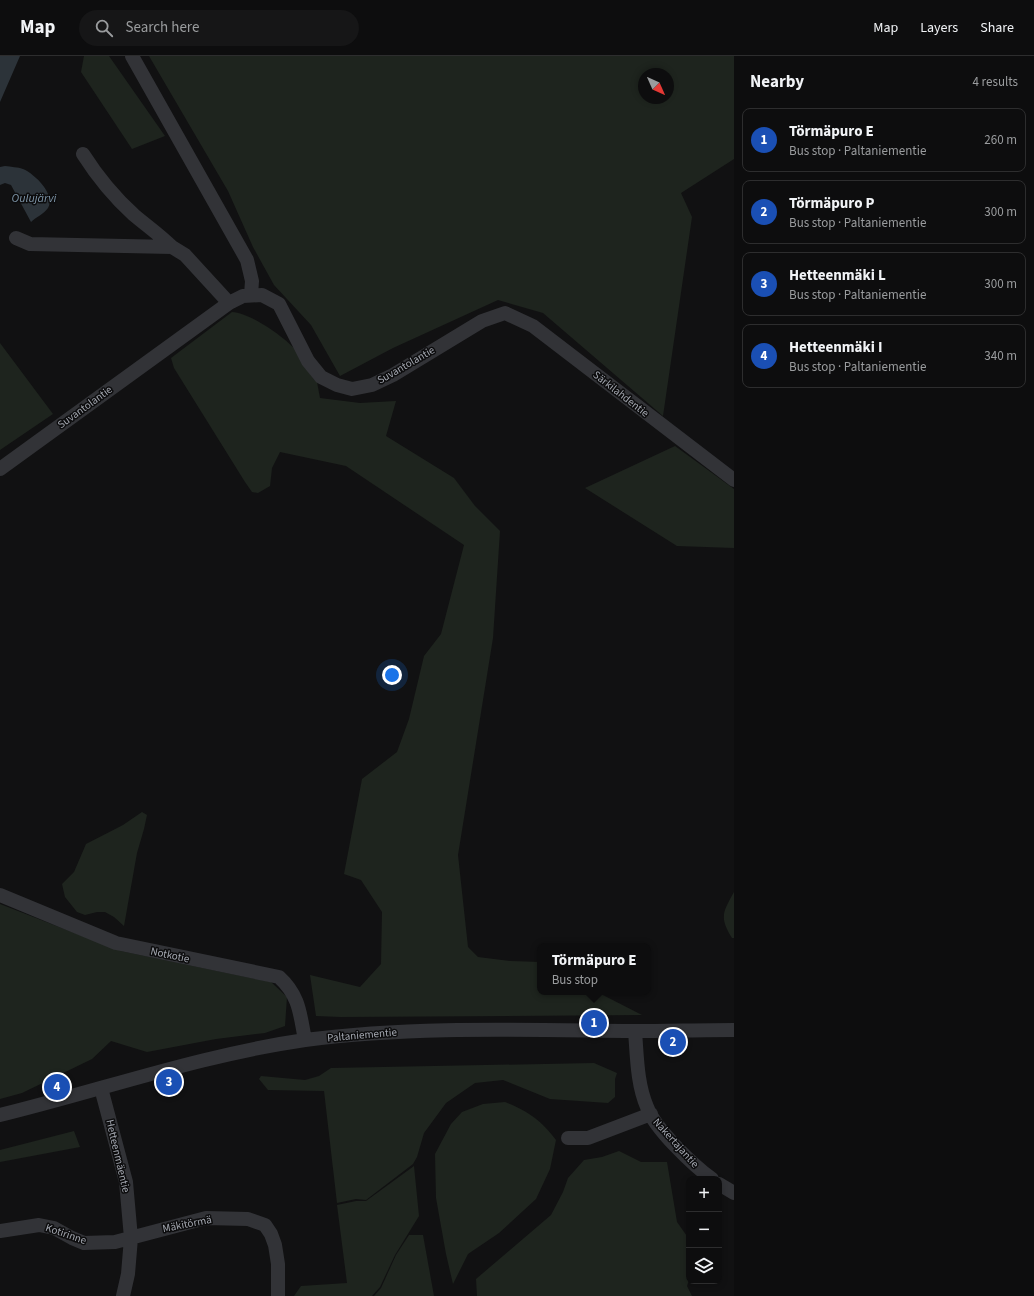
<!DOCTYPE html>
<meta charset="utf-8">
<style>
body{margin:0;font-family:"Source Sans 3",sans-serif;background:#161617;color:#f1f3f6}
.controls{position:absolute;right:12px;bottom:12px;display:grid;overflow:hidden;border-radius:8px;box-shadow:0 2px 6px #0003}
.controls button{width:36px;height:36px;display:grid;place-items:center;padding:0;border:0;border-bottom:1px solid #2d2d2e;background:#0d0d0e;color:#f1f3f6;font:20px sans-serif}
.compass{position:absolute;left:638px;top:12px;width:36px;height:36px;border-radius:50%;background:#0d0d0e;box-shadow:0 2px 6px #0003;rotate:135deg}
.you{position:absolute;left:392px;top:619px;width:14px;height:14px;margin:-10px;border:3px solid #fff;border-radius:50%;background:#1a73e8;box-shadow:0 0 0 6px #1a73e833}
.badge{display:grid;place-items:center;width:26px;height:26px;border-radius:50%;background:#d93025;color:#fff;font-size:13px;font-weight:700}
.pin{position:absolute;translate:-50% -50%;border:2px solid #fff;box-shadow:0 1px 4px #0006}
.popup{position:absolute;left:537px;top:887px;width:114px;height:52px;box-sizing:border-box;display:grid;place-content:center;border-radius:8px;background:#0d0d0e;filter:drop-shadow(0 1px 3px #0005);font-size:13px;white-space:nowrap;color:#9a9c9e}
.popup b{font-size:15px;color:#f1f3f6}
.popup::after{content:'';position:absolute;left:50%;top:100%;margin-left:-8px;border:8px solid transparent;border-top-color:#0d0d0e}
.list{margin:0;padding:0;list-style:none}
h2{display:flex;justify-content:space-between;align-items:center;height:52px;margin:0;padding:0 16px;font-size:17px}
h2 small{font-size:13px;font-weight:400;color:#9a9c9e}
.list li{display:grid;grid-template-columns:26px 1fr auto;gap:12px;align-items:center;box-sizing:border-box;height:64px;margin:0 8px 8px;padding:0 8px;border:1px solid #2d2d2e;border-radius:8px}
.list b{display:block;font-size:15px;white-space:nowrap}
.list p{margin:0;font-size:13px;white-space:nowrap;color:#9a9c9e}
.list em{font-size:13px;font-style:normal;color:#9a9c9e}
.icon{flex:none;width:22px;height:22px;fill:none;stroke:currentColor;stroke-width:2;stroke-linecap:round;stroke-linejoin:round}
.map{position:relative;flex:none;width:734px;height:1240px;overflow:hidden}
header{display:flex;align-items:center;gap:24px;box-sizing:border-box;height:56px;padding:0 20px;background:#0d0d0e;border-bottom:1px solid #2d2d2e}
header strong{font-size:19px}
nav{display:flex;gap:22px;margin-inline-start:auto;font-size:14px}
.search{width:280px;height:36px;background:#161617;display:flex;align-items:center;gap:10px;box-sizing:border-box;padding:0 14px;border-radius:22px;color:#9a9c9e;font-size:15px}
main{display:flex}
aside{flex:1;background:#0d0d0e}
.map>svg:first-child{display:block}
.green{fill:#1e241e;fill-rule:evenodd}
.water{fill:#2c3339}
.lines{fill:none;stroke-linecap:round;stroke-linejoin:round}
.minor{stroke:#323337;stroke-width:14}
.labels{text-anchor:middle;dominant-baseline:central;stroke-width:3;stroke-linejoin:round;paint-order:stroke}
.street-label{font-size:11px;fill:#a4a8b1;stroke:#0c0c0d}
.water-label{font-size:12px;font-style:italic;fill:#7f96a9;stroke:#0c0c0d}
</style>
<header>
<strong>Map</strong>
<div class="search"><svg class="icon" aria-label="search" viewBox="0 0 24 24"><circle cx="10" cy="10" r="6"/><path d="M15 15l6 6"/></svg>Search here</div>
<nav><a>Map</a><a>Layers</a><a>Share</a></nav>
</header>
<main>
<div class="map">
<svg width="734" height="1240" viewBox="0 0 734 1240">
<rect width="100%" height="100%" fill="#111112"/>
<path class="green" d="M84,0H109L165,80L132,93L81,16Z
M149,0H734V103L681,137L692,161L663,360L543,257L498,244L393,292L340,320L311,269L274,229L253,191L228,135ZM644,18H668V42H644Z
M232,256C251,257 288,283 299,298C306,308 308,319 317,326L320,342L360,347L396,345L386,380L454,422L475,450L500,475L493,582L458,799L468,891L478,901L511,905L540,906V936H597L642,959L341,961L316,960L310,919L360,931L381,908L382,856L361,824L344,818L362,723L397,696L409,663L424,600L441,578L464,489L346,410L280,396L272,412L270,430L258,437L252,436L245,426L174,312L171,302Z
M0,287L53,358L0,394Z
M675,390L734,433V492L677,490L585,432Z
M142,756L147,759L144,773L137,797L124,870L114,861L105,856H97L85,859L77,856L65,841L62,828L74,816L86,788L123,769Z
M734,836V882H732C719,861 723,856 734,836Z
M0,848L121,895L271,926L287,941L285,970L265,977L216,983L147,996L111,985L92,1003L22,1037L0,1043Z
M594,1007L617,1017L615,1023V1041L608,1047L550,1043L503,1024L475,1027L446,1047L424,1077L417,1101L413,1108L366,1144L356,1143L337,1147L324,1035L268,1034L259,1023L261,1020L305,1024L319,1020L331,1012Z
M505,1046C528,1055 541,1064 556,1084L550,1113L536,1143L499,1177L468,1198L453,1228L446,1198L436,1142L435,1098L451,1068L462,1056L483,1048Z
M74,1075L80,1091L0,1106V1094Z
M619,1095L641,1106H667L677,1166L689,1183V1224L687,1230L692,1240H477L476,1223L551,1159L563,1136L568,1122L584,1104L602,1101Z
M414,1110L419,1160L395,1199L380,1231L372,1240H294L301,1230L347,1227L337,1149L356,1145H366Z
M409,1179H423L434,1240H374L381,1232L396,1199Z"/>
<path class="water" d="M0,0H20L0,46Z
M5,110C11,111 18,111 23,113C35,118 56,139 48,152C44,158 36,161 31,166L11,129L5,127L0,129V111Z"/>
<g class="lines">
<path class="minor" d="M132,0L247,204L252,225L251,239
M83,98C97,120 114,141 134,159C147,170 160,179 172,191
M16,182L30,188L172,191L185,199L229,247
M0,413L229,247L243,240L262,239L279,248L308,305L321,321L337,329L352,333L372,329L393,319L482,265L505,257L533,270L734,424
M0,839L116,887L279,921C300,940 300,959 305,984
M635,975C637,1000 637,1028 647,1051C655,1073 693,1109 712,1123
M101,1032L126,1126L131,1182L128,1218L123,1240
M0,1059C102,1034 201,999 305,984C414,970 524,974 633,975C667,975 700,974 734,974
M568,1082H588L651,1058
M719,1128L734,1137
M0,1175L39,1169L54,1172L72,1182L84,1187L115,1186L206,1162L248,1163L265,1169L271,1178L275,1189L278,1208V1240"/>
</g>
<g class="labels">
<g class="street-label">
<text transform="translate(406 309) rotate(-30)">Suvantolantie</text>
<text transform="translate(621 338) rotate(38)">Särkilahdentie</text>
<text transform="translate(85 351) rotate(-36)">Suvantolantie</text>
<text transform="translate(170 899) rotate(12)">Notkotie</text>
<text transform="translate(362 979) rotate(-5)">Paltaniementie</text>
<text transform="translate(676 1087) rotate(48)">Nakertajantie</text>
<text transform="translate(118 1100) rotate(77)">Hetteenmäentie</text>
<text transform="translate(187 1168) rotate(-11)">Mäkitörmä</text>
<text transform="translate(66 1178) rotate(19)">Kotirinne</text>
</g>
<g class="water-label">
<text x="34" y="142">Oulujärvi</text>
</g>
</g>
</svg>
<div class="controls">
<button>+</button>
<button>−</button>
<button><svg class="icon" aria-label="layers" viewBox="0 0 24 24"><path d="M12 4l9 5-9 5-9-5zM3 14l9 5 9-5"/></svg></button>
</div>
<svg class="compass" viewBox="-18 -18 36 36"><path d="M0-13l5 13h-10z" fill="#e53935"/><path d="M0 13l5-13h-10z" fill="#9a9c9e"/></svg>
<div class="you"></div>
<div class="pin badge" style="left:594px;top:967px;background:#1a4fb4">1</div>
<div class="popup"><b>Törmäpuro E</b>Bus stop</div>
<div class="pin badge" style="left:673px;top:986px;background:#1a4fb4">2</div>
<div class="pin badge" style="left:169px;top:1026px;background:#1a4fb4">3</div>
<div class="pin badge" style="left:57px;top:1031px;background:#1a4fb4">4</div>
</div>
<aside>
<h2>Nearby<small>4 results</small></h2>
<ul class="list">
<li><span class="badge" style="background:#1a4fb4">1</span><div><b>Törmäpuro E</b><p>Bus stop · Paltaniementie</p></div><em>260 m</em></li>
<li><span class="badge" style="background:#1a4fb4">2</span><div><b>Törmäpuro P</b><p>Bus stop · Paltaniementie</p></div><em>300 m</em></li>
<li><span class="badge" style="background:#1a4fb4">3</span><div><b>Hetteenmäki L</b><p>Bus stop · Paltaniementie</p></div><em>300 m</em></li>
<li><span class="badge" style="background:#1a4fb4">4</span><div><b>Hetteenmäki I</b><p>Bus stop · Paltaniementie</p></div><em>340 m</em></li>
</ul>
</aside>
</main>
